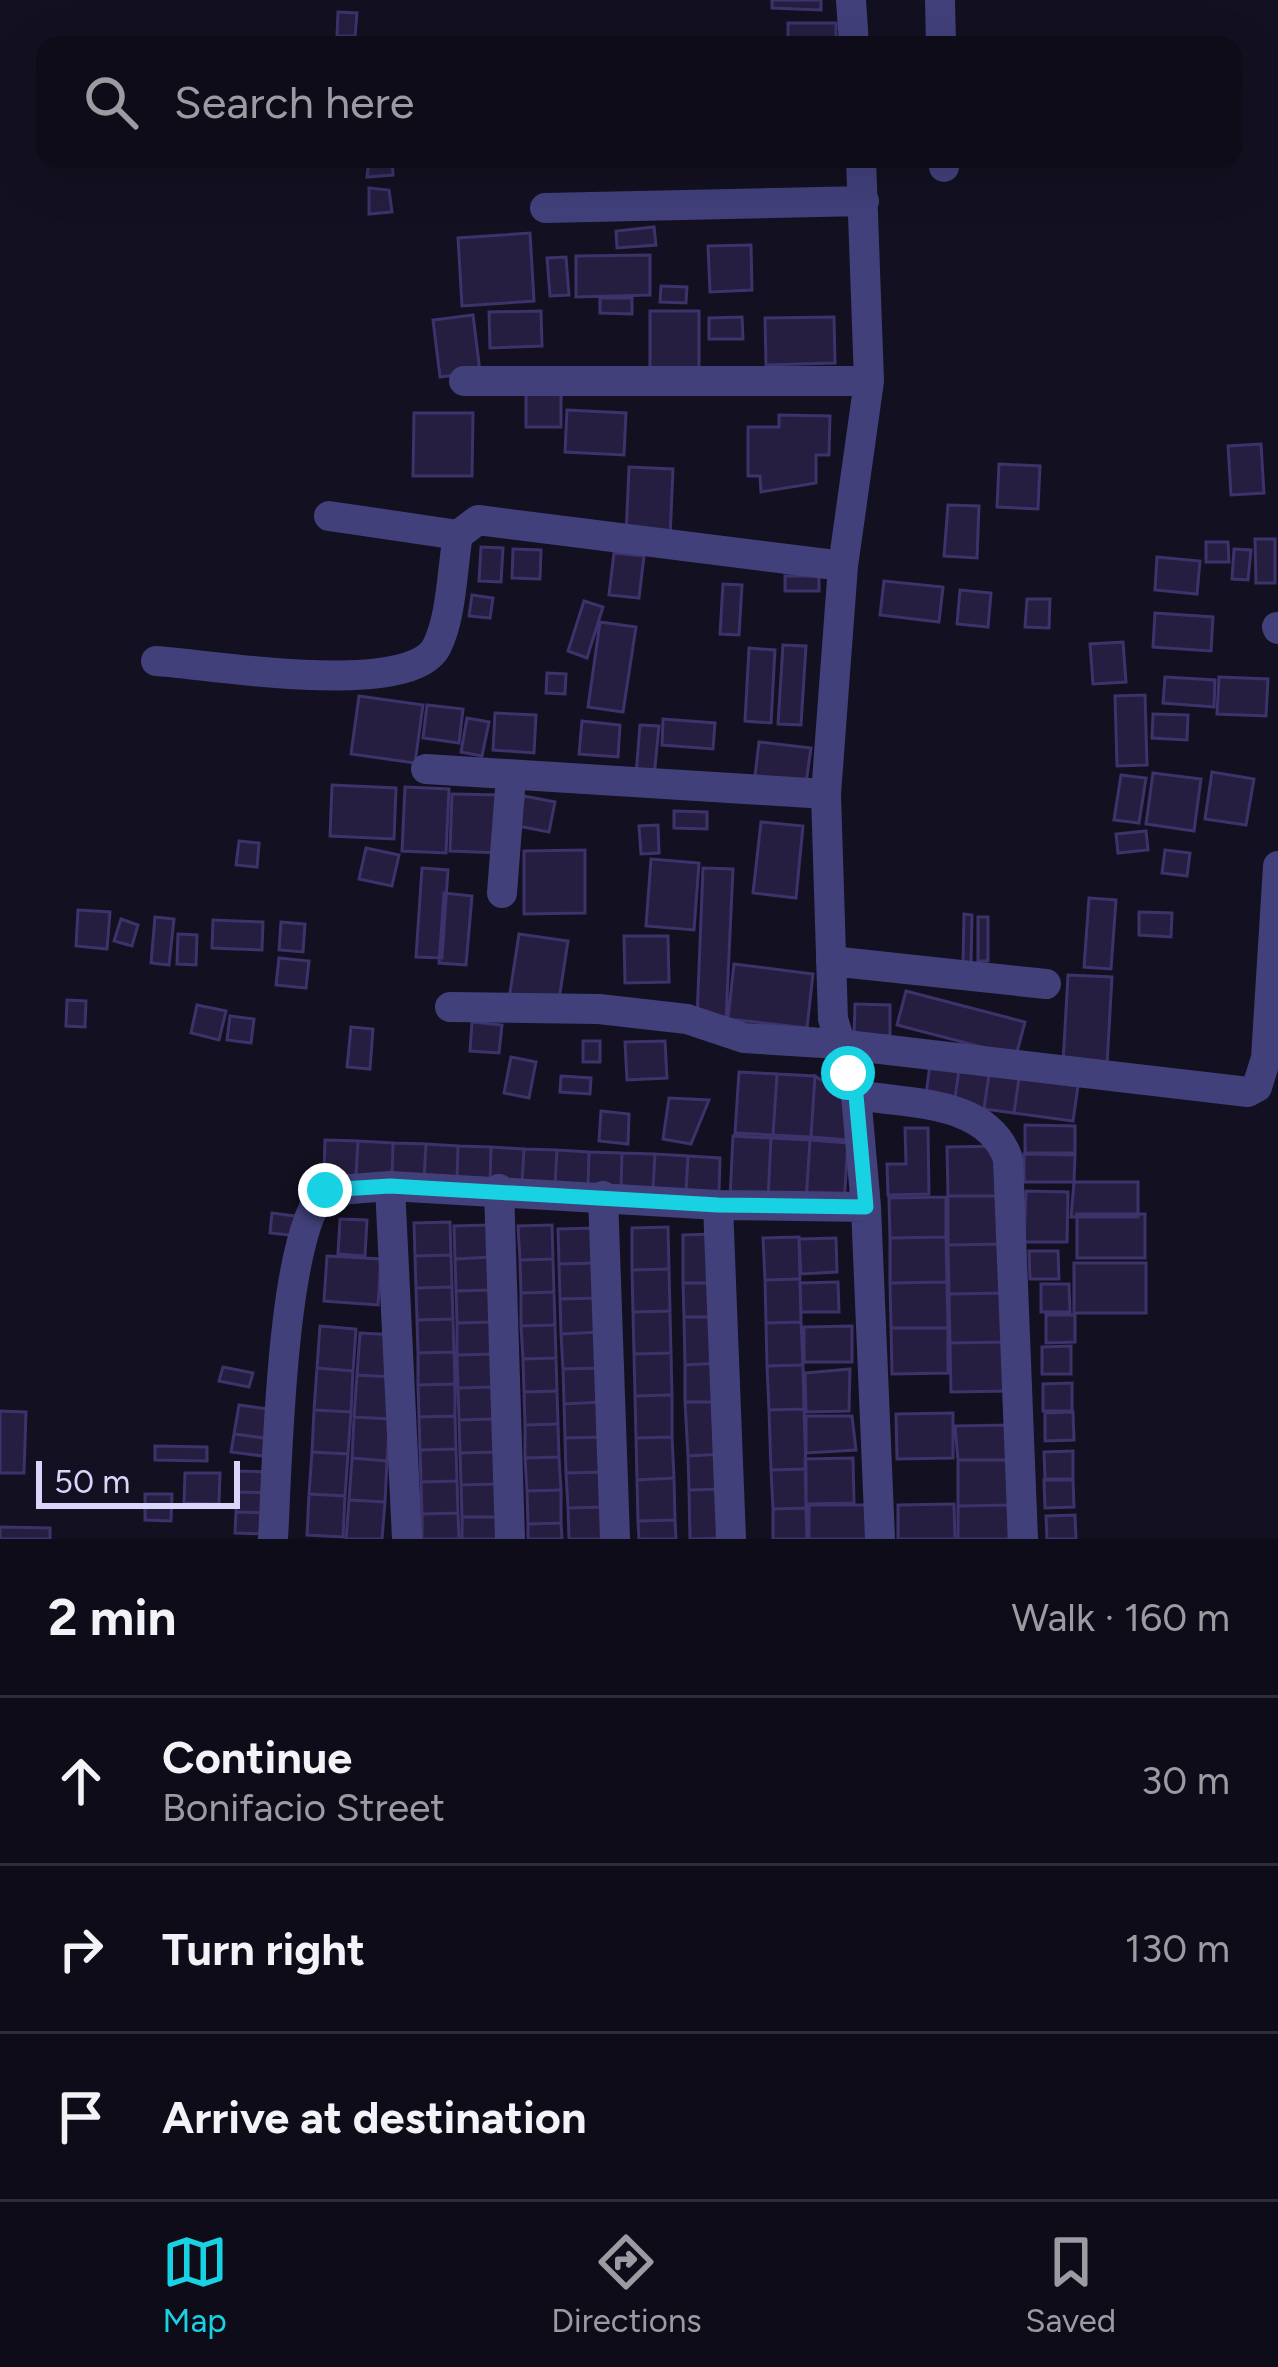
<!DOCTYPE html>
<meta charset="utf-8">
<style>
body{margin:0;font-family:Figtree,sans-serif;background:#1c1a26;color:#f1f3f6}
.scale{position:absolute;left:36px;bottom:30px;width:204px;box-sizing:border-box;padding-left:12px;border:6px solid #d9d5fb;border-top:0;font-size:33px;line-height:42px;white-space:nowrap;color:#d9d5fb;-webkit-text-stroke:9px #131021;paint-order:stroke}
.stop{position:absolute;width:36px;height:36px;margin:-27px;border:9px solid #18d1e3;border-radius:50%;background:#fff}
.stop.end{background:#18d1e3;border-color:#fff;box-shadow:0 3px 12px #0008}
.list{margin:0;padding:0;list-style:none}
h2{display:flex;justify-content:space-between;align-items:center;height:156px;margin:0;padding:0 48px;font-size:51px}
h2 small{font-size:39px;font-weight:400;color:#9b9ba2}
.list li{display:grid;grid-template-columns:78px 1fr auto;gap:36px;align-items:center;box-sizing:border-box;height:168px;padding:0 48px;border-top:3px solid #2e2c38}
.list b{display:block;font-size:45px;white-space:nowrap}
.list p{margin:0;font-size:39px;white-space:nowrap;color:#9b9ba2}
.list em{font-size:39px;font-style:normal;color:#9b9ba2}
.icon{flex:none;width:66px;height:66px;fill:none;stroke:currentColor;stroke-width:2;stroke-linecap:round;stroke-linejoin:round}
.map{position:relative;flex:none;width:1278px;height:1539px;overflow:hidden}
.search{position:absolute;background:#0e0c19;box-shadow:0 12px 48px #0002;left:36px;right:36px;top:36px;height:132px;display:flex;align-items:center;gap:30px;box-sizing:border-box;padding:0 42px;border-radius:24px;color:#9b9ba2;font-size:45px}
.sheet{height:660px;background:#0e0c19}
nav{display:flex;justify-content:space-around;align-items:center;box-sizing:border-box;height:168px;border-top:3px solid #2e2c38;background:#0e0c19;font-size:33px;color:#9b9ba2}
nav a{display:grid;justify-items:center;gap:6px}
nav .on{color:#18d1e3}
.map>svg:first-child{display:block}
.building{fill:#251e40;stroke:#3d326a;stroke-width:3}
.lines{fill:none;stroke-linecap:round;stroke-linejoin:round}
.minor{stroke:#41407b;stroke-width:30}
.route{stroke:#18d1e3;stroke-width:15}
</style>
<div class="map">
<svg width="1278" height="1539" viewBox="0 0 1278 1539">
<rect width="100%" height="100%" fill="#131021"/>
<path class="building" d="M772,0H821V10L772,8Z
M338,12L357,13L355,36H337Z
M788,23H836V45H788Z
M369,159H392L393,175L367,177Z
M369,188L389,190L392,212L369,214Z
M654,227L656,245L617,248L616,231Z
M530,233L534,301L462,306L458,238Z
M751,245L752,290L710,292L708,246Z
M650,255V295L576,297V256Z
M566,257L569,295L550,296L547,258Z
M661,286L687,287L686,303L660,302Z
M600,298H632V314L600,313Z
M541,311L542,346L490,348L489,312Z
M650,311H699V368H650Z
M473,315L480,372L440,377L433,320Z
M742,317L743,339H709V318Z
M834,317L835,363L766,365L765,318Z
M526,391H561V427H526Z
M567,410L626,413L624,455L565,452Z
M414,413H473L472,476H413Z
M779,415L830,416L829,455H816V483L761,492L760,476H748V427H779Z
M1261,444L1264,493L1231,495L1228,446Z
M999,464L1040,466L1038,509L997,507Z
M629,467L673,469L670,538L626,536Z
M948,505L979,506L977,558L944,556Z
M1255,539H1275V583H1256Z
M1206,542H1228L1229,562H1206Z
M481,547L503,548L501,582L479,581Z
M513,549L541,550L540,579L512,578Z
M1234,549L1251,550L1248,580L1232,579Z
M614,553L644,556L639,598L609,595Z
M1157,557L1200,561L1197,594L1155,590Z
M785,576H819V591H785Z
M884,581L943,587L939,622L880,615Z
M723,584L742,585L739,635L720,634Z
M960,590L991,593L988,627L957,624Z
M472,595L493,598L490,618L469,616Z
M1027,599H1050L1049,628L1025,627Z
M584,601L603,607L587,658L568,651Z
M1155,613L1213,617L1211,651L1153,647Z
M600,622L636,627L623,712L588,707Z
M1123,642L1126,682L1093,684L1090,644Z
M783,645L806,646L801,725L778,724Z
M749,648L775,650L771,723L745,721Z
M547,673L566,674L565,694L546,693Z
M1165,677L1215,680L1214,707L1163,703Z
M1219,677L1268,679L1266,716L1217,714Z
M1145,695L1147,765L1117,766L1115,696Z
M359,696L423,705L415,763L351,754Z
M427,705L463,709L459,743L423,738Z
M495,713L536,715L534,753L493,750Z
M1153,714L1188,715L1187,740L1152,738Z
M467,718L489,722L482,756L461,752Z
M663,719L715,723L713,749L662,745Z
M582,721L620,725L618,757L579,754Z
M640,725L659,726L654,777L636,775Z
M759,742L811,748L806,783L755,776Z
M1212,772L1254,779L1246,825L1205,819Z
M1153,773L1201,779L1194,831L1146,824Z
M1121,775L1146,778L1139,823L1114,820Z
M332,785L396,788L394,839L330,836Z
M405,787L449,789L446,853L402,851Z
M452,794L502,795L500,853L450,851Z
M524,796L555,802L549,832L518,826Z
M674,811L707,812V829L674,828Z
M761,822L803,826L796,898L753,893Z
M658,825L659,853L641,854L639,826Z
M1146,831L1148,850L1118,853L1116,834Z
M239,841L259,843L257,867L236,865Z
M366,848L399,855L392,886L359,879Z
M585,850V913L524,914V851Z
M1165,850L1190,853L1187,876L1162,873Z
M651,859L699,863L694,930L646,926Z
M422,868L448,870L442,958L416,957Z
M703,868L733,869L726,1020L697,1019Z
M444,893L472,896L466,965L439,963Z
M1089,898L1116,900L1111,969L1084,967Z
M78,910L110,912L107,949L76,946Z
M1139,912L1172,913L1171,937L1139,935Z
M964,914L972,915L971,963H963Z
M155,917L174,919L169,965L151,963Z
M978,917H988V961H978Z
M121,919L138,925L132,946L114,941Z
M213,920L263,922L262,950L212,948Z
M281,922L305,924L303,952L279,950Z
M178,934L197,935L196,965L177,964Z
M519,934L568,941L558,1006L509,999Z
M624,936H668L669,982L625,983Z
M279,958L309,961L306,988L276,985Z
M734,964L813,974L807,1028L728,1019Z
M1068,975L1112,977L1107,1065L1063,1063Z
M906,991L1025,1022L1016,1056L897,1025Z
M67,1000L86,1001L85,1027L66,1026Z
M855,1004L890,1005V1036L854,1035Z
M197,1005L226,1011L219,1040L191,1033Z
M230,1016L254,1019L251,1043L227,1040Z
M472,1022L502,1025L499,1053L470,1051Z
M351,1027L373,1029L370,1069L347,1067Z
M583,1041H600V1062H583Z
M665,1041L667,1078L627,1080L625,1042Z
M511,1057L536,1062L529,1098L504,1093Z
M930,1065L959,1070L954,1105L925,1101Z
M959,1070L989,1074L984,1109L954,1105Z
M739,1072L777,1074L773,1135L735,1133Z
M777,1074L815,1076L811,1137L773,1135Z
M989,1074L1019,1078L1014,1113L984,1109Z
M561,1076L591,1078L590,1094L560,1092Z
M815,1076L845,1095L850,1140L811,1137Z
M1019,1078L1078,1086L1073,1121L1014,1113Z
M669,1098L709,1100L691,1144L663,1139Z
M601,1111L629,1114L628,1144L599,1141Z
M1025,1125L1075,1126V1153H1025Z
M905,1128H928L929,1194L888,1195L887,1164H906Z
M733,1136L771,1138L768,1200L730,1198Z
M771,1138L810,1140L806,1202L768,1200Z
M325,1140L358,1141L356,1176L324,1174Z
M810,1140L848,1143L844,1204L806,1202Z
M358,1141L393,1143L392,1177L356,1176Z
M393,1143L426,1144L424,1179L392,1177Z
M426,1144L458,1146L457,1180L424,1179Z
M458,1146L491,1147L490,1182L457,1180Z
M1003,1146L1004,1196H948L947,1147Z
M491,1147L524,1149L522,1183L490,1182Z
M524,1149L557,1150L555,1185L522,1183Z
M557,1150L589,1152L588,1186L555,1185Z
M589,1152L622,1153L621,1188L588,1186Z
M622,1153L655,1154L653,1189L621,1188Z
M655,1154L688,1156L686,1191L653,1189Z
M1024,1154L1075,1155L1074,1182H1024Z
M688,1156L720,1158L719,1192L686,1191Z
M1074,1182H1138V1217H1071Z
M1026,1191L1068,1192L1067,1242H1024Z
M948,1196H1004L1005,1244L948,1245Z
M946,1197V1237L890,1238L889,1198Z
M272,1213L303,1217L299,1236L270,1233Z
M1077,1214H1145V1258H1077Z
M340,1219L367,1220L365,1256L338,1254Z
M450,1222L451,1255L415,1256L414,1223Z
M490,1225L491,1257L455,1259L454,1226Z
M552,1225L553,1259L520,1260L518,1226Z
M668,1227L669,1269L632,1270V1228Z
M596,1228L597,1263L559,1264L558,1229Z
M715,1234L716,1283H683V1235Z
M799,1237L800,1279L765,1280L763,1238Z
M946,1237L947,1282L890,1283V1238Z
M836,1238L837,1272L801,1274L799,1239Z
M1005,1244L1006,1293L949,1294L948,1245Z
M1029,1251H1058L1059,1279H1030Z
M451,1255L452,1287L416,1288L415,1256Z
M327,1256L381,1259L378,1305L324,1301Z
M491,1257L492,1290L456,1291L455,1259Z
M553,1259L554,1292L521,1293L520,1260Z
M597,1263L598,1298L560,1299L559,1264Z
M1074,1263H1146V1313H1074Z
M669,1269L670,1311L633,1312L632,1270Z
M800,1279L801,1322L766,1323L765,1280Z
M838,1282L839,1312H801L800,1283Z
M947,1282L948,1328H891L890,1283Z
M683,1283H716L717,1317H684Z
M1041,1284H1069L1070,1312H1041Z
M452,1287L453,1319L417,1320L416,1288Z
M492,1290L493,1322L457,1323L456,1291Z
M554,1292L555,1325L521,1326V1293Z
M1006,1293V1342L950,1343L949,1294Z
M598,1298L600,1332L561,1334L560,1299Z
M670,1311L671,1353L634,1354L633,1312Z
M1046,1315H1075V1342L1046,1343Z
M684,1317H717L720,1363L685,1365Z
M453,1319L454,1352L418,1353L417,1320Z
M493,1322L494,1354L457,1355V1323Z
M801,1322L803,1365L767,1366L766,1323Z
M555,1325L556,1358L523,1359L521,1326Z
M320,1326L356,1329L353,1371L317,1368Z
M852,1326V1362H804V1327Z
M891,1328H948V1373L892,1374Z
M600,1332L601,1368L563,1369L561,1334Z
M360,1333L396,1335L393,1377L357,1375Z
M1006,1342L1007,1391L951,1392L950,1343Z
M1071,1346V1374H1042V1347Z
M454,1352L455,1384L418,1385V1353Z
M671,1353L672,1395L635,1396L634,1354Z
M494,1354V1387L458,1388L457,1355Z
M556,1358L557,1391L524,1392L523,1359Z
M720,1363L721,1402H685V1365Z
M803,1365L804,1409L769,1410L767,1366Z
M223,1367L253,1373L249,1387L219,1381Z
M317,1368L353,1371L351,1412L314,1410Z
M601,1368L602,1402L564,1404L563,1369Z
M850,1369L849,1411L806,1412L805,1373Z
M357,1375L393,1377L390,1419L354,1417Z
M1072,1383V1411H1043V1384Z
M455,1384V1416L419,1417L418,1385Z
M494,1387L495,1419L459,1420L458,1388Z
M557,1391L558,1424L525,1425L524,1392Z
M672,1395V1437L636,1438L635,1396Z
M602,1402L604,1437L565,1438L564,1404Z
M685,1402H721L723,1454L688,1456Z
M239,1405L275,1410L271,1439L234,1434Z
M804,1409L806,1469L771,1470L769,1410Z
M314,1410L351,1412L348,1454L312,1452Z
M0,1411L26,1412L24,1473H0Z
M1073,1412L1074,1440L1045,1441V1413Z
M953,1413V1458L897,1459L896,1414Z
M455,1416L456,1449L420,1450L419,1417Z
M806,1416H852L856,1450L806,1453Z
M354,1417L390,1419L387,1461L352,1458Z
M495,1419L496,1452L460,1453L459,1420Z
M558,1424L559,1457L525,1458V1425Z
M1010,1425L1011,1460H958L955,1426Z
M234,1434L266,1438L263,1456L231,1452Z
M604,1437L605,1472L566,1473L565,1438Z
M672,1437L674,1478L637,1480L636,1438Z
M155,1446L207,1447V1461L155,1460Z
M456,1449L457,1481L421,1482L420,1450Z
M1073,1451V1479H1045L1044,1452Z
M312,1452L348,1454L345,1496L309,1494Z
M496,1452L497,1484L461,1485L460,1453Z
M723,1454L725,1489L689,1490L688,1456Z
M559,1457L561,1490L527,1491L525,1458Z
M352,1458L387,1461L385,1502L349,1500Z
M853,1458L854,1503L806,1504L805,1459Z
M958,1460H1011L1008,1505L958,1506Z
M806,1469V1508L773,1509L771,1470Z
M237,1471L271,1472L270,1493L236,1492Z
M605,1472L606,1507L568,1508L566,1473Z
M185,1473H220L219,1504L184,1503Z
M674,1478L675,1520L638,1521L637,1480Z
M1044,1480H1073L1074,1507L1045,1508Z
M457,1481L458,1513L422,1514L421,1482Z
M497,1484L498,1517H462L461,1485Z
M725,1489L726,1538L690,1539L689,1490Z
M561,1490V1523L528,1524L527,1491Z
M236,1492L270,1493L269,1513L236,1512Z
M145,1494H172L171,1521L145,1520Z
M309,1494L345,1496L343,1537L307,1535Z
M349,1500L385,1502L382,1539H346Z
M954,1504L955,1539H898V1505Z
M809,1505H868V1539H809Z
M1008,1505L1009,1539H958V1506Z
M606,1507L607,1539H569L568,1508Z
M806,1508L807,1539H773V1509Z
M236,1512L269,1513L268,1534L235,1533Z
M458,1513L459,1539H422V1514Z
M1075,1515L1076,1539H1047L1046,1516Z
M462,1517H498L499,1539H462Z
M675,1520L676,1539H639L638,1521Z
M561,1523L562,1539H528V1524Z
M0,1527L50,1528V1539H0Z"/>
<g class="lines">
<path class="minor" d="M851,0L854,45
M940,0L941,45
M861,159L869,381L843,566L826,794L833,1019L856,1095L866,1207L880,1539
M944,159V167
M545,208L864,201
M464,381H869
M329,516L458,535
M1277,627L1278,629
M156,661C209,664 411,700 437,646C452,615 452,569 458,535L478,520L843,566
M426,769L826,794
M502,893L511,776
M831,961L1046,984
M450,1007L599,1009L687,1019L744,1038L838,1044L1248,1092L1257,1087L1266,1058L1278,866
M856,1095C910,1104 988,1100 1008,1159L1023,1539
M390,1186L407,1539
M499,1189L510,1539
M603,1196L615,1539
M718,1205L731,1539
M273,1539C277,1472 281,1231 325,1191L390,1186L718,1205L866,1207"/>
</g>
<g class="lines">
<path class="route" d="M325,1190L390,1186L718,1205L866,1207L856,1095L848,1073"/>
</g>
</svg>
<div class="scale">50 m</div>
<div class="stop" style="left:848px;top:1073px"></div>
<div class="stop end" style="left:325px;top:1190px"></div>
<div class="search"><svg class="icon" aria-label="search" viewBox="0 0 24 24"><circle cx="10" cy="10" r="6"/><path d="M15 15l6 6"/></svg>Search here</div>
</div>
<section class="sheet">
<h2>2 min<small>Walk · 160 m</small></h2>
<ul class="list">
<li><svg class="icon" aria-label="ahead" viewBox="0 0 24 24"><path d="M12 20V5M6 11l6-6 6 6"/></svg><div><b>Continue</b><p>Bonifacio Street</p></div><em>30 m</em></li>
<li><svg class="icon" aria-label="right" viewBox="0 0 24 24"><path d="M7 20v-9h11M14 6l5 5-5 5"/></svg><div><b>Turn right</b></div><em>130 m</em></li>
<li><svg class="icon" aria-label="arrive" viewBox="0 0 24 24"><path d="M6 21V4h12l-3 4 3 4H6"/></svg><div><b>Arrive at destination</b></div></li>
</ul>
</section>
<nav>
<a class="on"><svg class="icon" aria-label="map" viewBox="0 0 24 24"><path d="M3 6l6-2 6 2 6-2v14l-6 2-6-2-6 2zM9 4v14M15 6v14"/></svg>Map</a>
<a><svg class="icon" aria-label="directions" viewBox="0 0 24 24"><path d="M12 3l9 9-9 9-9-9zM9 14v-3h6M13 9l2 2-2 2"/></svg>Directions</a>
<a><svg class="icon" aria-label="saved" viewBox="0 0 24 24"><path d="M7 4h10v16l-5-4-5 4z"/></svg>Saved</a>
</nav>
